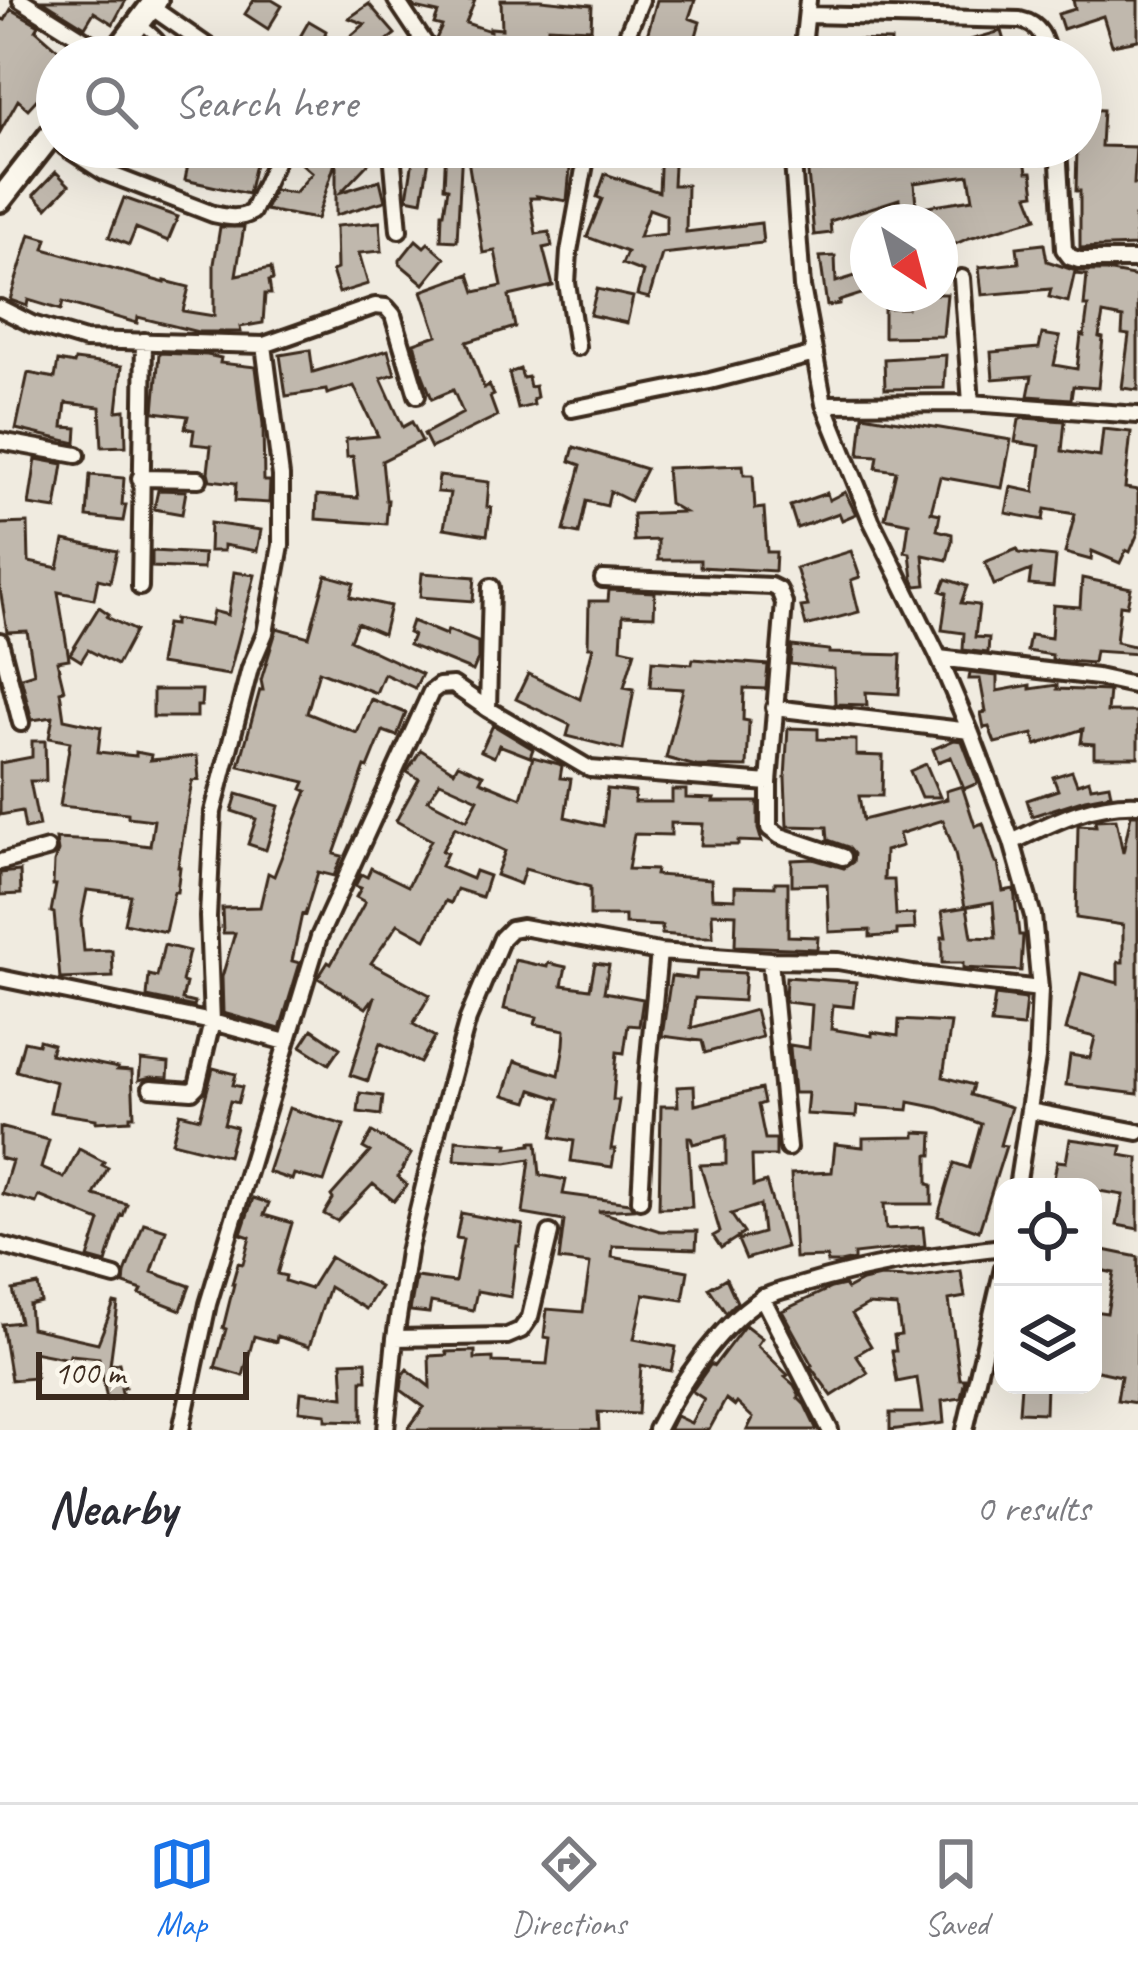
<!DOCTYPE html>
<style>
body{margin:0;font-family:Caveat,sans-serif;background:#f7f7f7;color:#2b2b33}
.controls{position:absolute;right:36px;bottom:36px;display:grid;overflow:hidden;border-radius:24px;box-shadow:0 12px 48px #0002}
.controls button{width:108px;height:108px;display:grid;place-items:center;padding:0;border:0;border-bottom:3px solid #e1e1e2;background:#fff;color:#2b2b33;font:60px sans-serif}
.compass{position:absolute;left:850px;top:204px;width:108px;height:108px;border-radius:50%;background:#fff;box-shadow:0 12px 48px #0002;rotate:144deg}
.scale{position:absolute;left:36px;bottom:30px;width:213px;box-sizing:border-box;padding-left:12px;border:6px solid #3b2a1e;border-top:0;font-size:33px;line-height:42px;white-space:nowrap;color:#3b2a1e;-webkit-text-stroke:9px #fbf7ec;paint-order:stroke}
.list{margin:0;padding:0;list-style:none}
h2{display:flex;justify-content:space-between;align-items:center;height:156px;margin:0;padding:0 48px;font-size:51px}
h2 small{font-size:39px;font-weight:400;color:#7c7c81}
.icon{flex:none;width:66px;height:66px;fill:none;stroke:currentColor;stroke-width:2;stroke-linecap:round;stroke-linejoin:round}
.map{position:relative;flex:none;width:1138px;height:1430px;overflow:hidden}
.search{position:absolute;background:#fff;box-shadow:0 12px 48px #0002;left:36px;right:36px;top:36px;height:132px;display:flex;align-items:center;gap:30px;box-sizing:border-box;padding:0 42px;border-radius:66px;color:#7c7c81;font-size:45px}
.sheet{height:372px;background:#fff}
nav{display:flex;justify-content:space-around;align-items:center;box-sizing:border-box;height:168px;border-top:3px solid #e1e1e2;background:#fff;font-size:33px;color:#7c7c81}
nav a{display:grid;justify-items:center;gap:6px}
nav .on{color:#1a73e8}
.map>svg:first-child{display:block}
.building{fill:#c0b8ad;stroke:#3b2a1e;stroke-width:3;fill-rule:evenodd}
.lines{fill:none;stroke-linecap:round;stroke-linejoin:round}
.lane-casing{stroke:#3b2a1e;stroke-width:16}
.street-casing{stroke:#3b2a1e;stroke-width:22}
.secondary-casing{stroke:#3b2a1e;stroke-width:30}
.lane{stroke:#fbf7ec;stroke-width:8}
.street{stroke:#fbf7ec;stroke-width:14}
.secondary{stroke:#fbf7ec;stroke-width:21}
</style>
<div class="map">
<svg width="1138" height="1430" viewBox="0 0 1138 1430">
<rect width="100%" height="100%" fill="#f0ebe0"/>
<filter id="ink" filterUnits="userSpaceOnUse"><feTurbulence type="fractalNoise" baseFrequency=".00833" numOctaves="2"/><feDisplacementMap in="SourceGraphic" scale="24" xChannelSelector="R" yChannelSelector="G"/><feConvolveMatrix kernelMatrix="1 2 1 2 8 2 1 2 1" color-interpolation-filters="sRGB"/></filter>
<g filter="url(#ink)">
<path class="building" d="M42,0H126L113,24L94,12L85,27Z
M254,0H272L282,6L268,29L245,14Z
M410,0H475L466,23L490,31V28L502,29L501,0H541L592,5L591,29L548,27L546,57H445L436,39L442,26L434,24L438,13L415,8Z
M657,0H695L689,18L700,22L691,54L662,46L659,57H641Z
M1073,0H1138V40L1112,45L1103,16L1063,29L1058,14L1075,9Z
M369,4L395,34L367,57H275L284,43L293,49L309,21L326,31L325,34L339,46L365,24L349,18Z
M11,9L39,25L36,30L67,57H57V97L47,108L37,99L28,109L18,100L0,132V18L5,20Z
M1001,31L1007,51L1030,43L1035,57H975L970,40Z
M840,40L891,41V57H839Z
M1081,109L1103,110L1101,146L1136,147L1134,184H1138V217H1135L1136,246L1080,248V191H1076L1077,147H1081Z
M230,147H266L259,164H255L248,194L185,180L190,155L225,162Z
M293,147H384L341,192L380,180L385,201L336,215V160L317,219L265,210L274,190L295,193L312,173L291,154Z
M415,147H431L422,201L407,198Z
M446,147H462L457,241L441,240L442,213H444L448,188L444,187Z
M466,147H577L574,159L571,158L567,201L537,196L538,198H530L536,234L549,232L552,246L543,248L553,286L509,296L515,327L467,342L484,388L489,385L494,395L490,397L497,416L431,448L424,434L463,413L453,390L432,399L422,373L414,343L437,335L422,291L469,274L475,292L502,286L495,251L483,253Z
M661,147H675L673,185H687L686,232L761,223L763,243L662,254L649,298L637,295L643,272L622,264L627,252L587,237L602,199L597,197L605,174L659,192ZM649,209L666,215V234L639,237Z
M811,147H824L822,170L849,160L847,155L870,147H961L962,151L988,147H1023L1027,172H1032L1035,194L1028,195L1037,218L969,238L940,251V222H909L908,209L973,199L969,175L914,183L916,204L900,206L899,199L830,221L831,233L814,235L808,173Z
M56,172L69,185L47,208L34,195Z
M124,198L178,217L168,241L136,228L129,245L109,237Z
M380,222L382,251L359,253L368,284L339,293L332,271L337,269L336,226Z
M220,227H244L236,275L271,268L273,280L269,281L271,294H265L263,323L240,327L241,332H198L138,317L137,323L63,302L61,310L28,300L27,306L10,300L30,234L47,239L44,249L165,283V281L189,287L183,311L214,316V264Z
M416,240L424,247L428,243L445,258L424,284L400,264V260Z
M1044,244L1047,261L1076,271H1106L1138,277V390L1122,388L1129,335L1122,334L1123,318L1103,314L1099,337L1103,338L1098,388L1073,386L1071,399L1028,396L1032,376L993,379L991,352L1039,348L1042,334L1060,337L1054,365L1077,369L1081,335L1084,336L1088,306H1084L1087,275L1075,274V271L1068,302L1049,297L1051,289L982,295L979,267L1019,263L1017,247Z
M835,256L836,282L868,272V292L839,301V304L827,306L820,257Z
M597,289L633,297L627,323L590,315Z
M907,294H947L943,336L884,337V308H907Z
M310,350L313,372L388,350L395,374L381,378L403,427L412,422L422,441L382,461L386,500H388L386,524L316,519L317,495L358,498L353,456L347,457L346,439L378,436L354,386L327,394L326,390L286,396L280,355Z
M159,353L207,355L221,358L220,363L256,367L263,424L264,481H270L269,503L235,501L236,483L210,480L208,472L211,446L192,444L194,430L185,428L188,416L154,412Z
M946,355L944,388L885,389L884,359Z
M75,360L122,366L117,411L125,410L126,446L102,447L100,407L66,403L63,427L77,428L76,443L16,429L28,373L55,378L58,361L74,364Z
M520,369L523,378L528,377L530,387L535,386L537,397L533,399L534,405L518,409L509,373Z
M863,415L1011,440L1002,488L940,477L931,512L940,514L937,530L952,534V541L947,560L923,555L926,585L916,586L913,579L910,553L905,552L909,523L885,518L896,471L876,468L878,456L859,455Z
M1023,418L1065,421L1062,451L1100,457L1103,429L1131,432L1125,488L1138,490V533L1130,552L1126,550L1120,563L1092,551L1091,560L1065,553L1075,514L1045,509L1043,520L1006,513L1011,487L1034,492L1040,446L1015,442L1019,420Z
M574,447L646,469L630,501L610,491L607,506L586,501L579,534L564,531L581,465L570,461Z
M36,459L63,464L56,509L29,505Z
M743,465L744,475H753L755,509L764,508L767,552H776L775,571L700,567V560H658V540L634,541L633,514L684,512L669,503L666,468Z
M90,475L124,478L122,505H126L123,521L87,517Z
M439,476L489,482L487,507L491,508L487,535L444,528L450,493L437,492Z
M158,490L186,491L182,514L154,509Z
M845,492L856,514L842,520L839,513L797,528L790,506L827,493L829,500Z
M28,523L29,562L58,568L64,540L117,551L110,582L98,579L94,599L58,592L69,659L57,661L64,690L60,691L64,719L101,727L98,752L136,756V752L151,755L150,760L197,756L199,780L192,781L178,867H180L177,892H174L165,932L124,923L130,895L87,890L81,920L84,951L112,950L113,977L60,979L54,913L51,912L56,885H53L54,862L58,851L56,839L119,842L150,846L154,820L128,817V813L60,806L70,742L49,738L53,717L32,720L21,677L34,673L27,631L7,632L0,589V524Z
M210,523L261,530L257,551L224,545V551H209Z
M1017,549L1019,553L1056,557L1053,587L1029,585L1031,570L994,585L985,562Z
M152,551L204,554L203,569L152,567Z
M851,551L860,577L851,580L859,612L806,626L801,607L808,606L796,568Z
M234,572L255,575L229,675L159,664L166,624L174,625V619L210,625L213,611L228,615Z
M422,573L475,577L473,601L420,597Z
M326,575L354,583L350,597L390,606L383,634L357,623L350,640L422,674L415,688L384,674L376,693L319,671L307,713L357,733L371,699L406,713L397,736L383,731L368,768L365,767L334,854L342,856L334,876L318,872L305,915L302,914L292,961L300,963L280,1029L223,1013L222,977L235,933H223L222,908L260,907L268,873L274,876L307,791L302,789L305,782L239,766L260,690H263L261,680L277,628L309,637Z
M1082,578L1131,588L1127,606L1120,605L1116,642L1138,647V654L1095,651L1093,663L1052,660V655L1027,651L1030,635L1051,638L1053,605L1080,607Z
M946,579L967,586L961,603L979,605L975,637L989,638L988,653L963,650L964,633L942,630L947,593L941,591Z
M609,590L655,592L654,616L623,615L621,648L635,651L624,687L634,689L623,750L567,736L570,725L516,699L528,674L580,699L593,647H588L589,601H608Z
M99,607L109,614L107,617L135,631L117,665L88,650L81,661L70,654Z
M412,621L446,635L448,630L478,642V659L473,671L409,645L413,635L408,633Z
M792,646L829,650V653L901,655L899,694L866,692L867,705L835,704L834,669L790,664Z
M693,659L768,665L766,689L744,688L743,720L749,721L747,767L696,766L666,758L683,689L650,687L652,661L692,664Z
M970,673L997,676V691L1030,685V689L1057,685V689L1109,691L1107,712H1138V757H1094V744L1081,743L1083,729L1036,745L1033,734L995,743L989,727L984,728L981,713L986,712L980,679H969Z
M153,690H202L201,706H197V717H153Z
M493,725L533,749L530,757L499,745L494,757L481,751Z
M788,728L818,729V739L856,740V755L883,756L882,796H859L863,820L947,799L946,791L962,786L975,826L983,823L996,863H998L1003,891L1014,889L1019,935H1023L1021,971L963,968V963H942V937H946L942,911L967,907L972,937L996,938L993,902L965,907L955,853L943,820L899,834L902,846L885,851L884,880H894L896,915L914,914L915,929L897,930V935L870,937V930L829,932L827,884L792,885V860L813,859L844,868L853,862L854,854L848,847L828,840L827,827L787,826L785,778Z
M954,740L962,741L978,783L964,789L951,757L938,762L933,749Z
M32,741H45L46,781H30L39,826L25,829L22,811L0,815V763L32,757Z
M421,750L454,771L458,764L483,775L480,781L521,798L533,757L559,764L562,766L560,778L571,779L565,817L603,826L607,789L635,792L634,802H672V790H686V798L714,799L713,802H758V829L762,842L738,841V845H701L703,824L671,823V835L634,834L628,869L656,870L655,875L711,879L712,898L735,899V886L775,887V882H788V936L818,937L817,949L735,946L736,914L712,913L713,937H697L662,934V926L625,924V916H590V887L525,869L520,884L496,875L505,851L455,827L442,851L447,853L441,866L472,879L475,871L489,876L482,897L457,889L451,903L446,901L426,939L398,924L371,963L430,995L413,1024L435,1037L420,1063L380,1043L368,1081L350,1075L375,996L366,1008L318,978L328,962L331,964L365,902L356,897L361,888L355,886L361,874L367,877L371,868L408,886L431,840L396,821L419,779L407,772ZM440,782L478,799L467,820L428,800Z
M926,764L940,797H921L910,771Z
M1072,771L1077,784L1089,780L1091,787L1109,784L1111,794L1085,799L1032,816L1027,800L1058,790L1053,777Z
M237,794L279,806L266,850L248,844L256,819L232,811Z
M1131,815H1138V1094L1066,1085L1070,1055L1090,1058L1095,1037L1066,1030L1081,973L1118,983V962H1123V925L1076,918L1078,825L1096,826L1095,820L1116,819L1123,853Z
M20,871L21,894L0,895V873Z
M164,945L189,951L182,982L186,983L182,1000L195,1003L194,1007L147,997L149,975L157,977Z
M515,960L547,967L548,963L566,967L562,985L590,989L595,963L609,965L604,992L643,999L639,1026L628,1025L624,1053L617,1052L613,1100H619L611,1149H615L612,1167L571,1161L574,1141L552,1137L560,1099L532,1090L528,1102L504,1095L515,1061L559,1075L564,1045L565,1030L535,1024L537,1017L504,1009Z
M697,971L745,973L743,1001L695,998L691,1028L755,1010L762,1037L705,1053L702,1041L662,1036L671,976L696,979Z
M786,977L856,982L853,1007L833,1005L831,1029L872,1036V1032L898,1036L899,1020L951,1023L943,1077L973,1085L970,1095L1011,1107L1000,1145L1006,1146L979,1231L938,1216L954,1163L969,1168L981,1124L939,1108L909,1102L908,1110L857,1106L856,1117L806,1114L808,1093H794L790,1048V1045L809,1048L812,1005L785,1002Z
M995,995L1026,999L1023,1027L991,1024Z
M312,1029L340,1048L329,1064L301,1046Z
M39,1040L53,1044L50,1054L118,1068L117,1070L132,1071L134,1116H130V1120L96,1122V1119L50,1112L56,1082L16,1071L24,1041L38,1044Z
M141,1060L169,1063L168,1078L151,1077L139,1080Z
M213,1068L236,1074L233,1085L242,1087L238,1103L230,1101L224,1124L236,1127L228,1156L172,1142L180,1113L200,1118Z
M694,1086L695,1105L761,1089L764,1103L758,1105L765,1139H776V1156H752L753,1186L766,1182L786,1247L746,1259L738,1240L763,1233L760,1205L731,1214L744,1233L721,1248L713,1236L720,1232L700,1165L726,1164V1136L693,1144L691,1137H688L692,1207L659,1208L661,1106H678L677,1087Z
M360,1093L383,1096L381,1115L358,1112Z
M289,1108L344,1125L324,1182L294,1174L292,1180L268,1172Z
M0,1127L49,1140L41,1168L64,1178L79,1149L104,1162L102,1165L108,1168L94,1195L127,1204L123,1216L121,1215L106,1263L88,1258L100,1221L39,1196L36,1203L2,1194L12,1161L0,1158Z
M372,1132L411,1154L398,1177L407,1185L394,1201L373,1184L337,1221L324,1214L333,1199L331,1196L370,1152L363,1148Z
M915,1132L933,1133L932,1155H928V1184L932,1185V1204H884L886,1229L923,1227L925,1246L854,1254V1260L840,1263H827V1257L795,1258L791,1174L832,1172L835,1144L863,1147V1138L915,1137Z
M1070,1139L1122,1146L1120,1155L1138,1158V1229L1117,1225L1123,1195L1093,1190V1187L1053,1184L1057,1161L1066,1162Z
M456,1140L508,1144L507,1148L531,1145V1142H537L540,1175L566,1180L563,1194L629,1203L633,1209L598,1211L660,1231H697L696,1249L613,1246L612,1257L688,1271L683,1300L644,1294L634,1339L676,1347L671,1371L641,1365L638,1414L598,1412L599,1430H407L424,1407L401,1390L403,1374L407,1369L430,1387L429,1356L447,1355L446,1352L475,1351V1359L493,1358V1362L547,1364L550,1338L544,1337L547,1309L583,1312L590,1264L559,1260L564,1221L523,1214L530,1159L506,1163L455,1160Z
M253,1198L269,1203L264,1215L292,1223L277,1274L286,1276L285,1281L310,1289L330,1257L380,1287L366,1309L329,1287L309,1347L277,1336L276,1342L254,1336L243,1376L215,1368L226,1329L223,1328L234,1284H232L238,1263L243,1264L250,1237L241,1234Z
M461,1213L523,1225L520,1246H517L511,1297L477,1291L473,1310L431,1302L429,1313L410,1311L416,1277L455,1282L463,1239L456,1238Z
M144,1223L166,1230L152,1272L190,1286L181,1310L140,1294L142,1290L124,1284L125,1273Z
M1104,1250L1138,1257L1136,1403L1117,1400L1121,1376L1093,1370V1311L1107,1313L1114,1273L1100,1270Z
M961,1271L965,1297L949,1300L960,1379H965L961,1398L942,1401L944,1423L890,1430V1413H922L917,1378L897,1382L892,1351H896L894,1336L901,1335L897,1307L868,1305L852,1314L871,1346L856,1355L868,1373L832,1396L810,1366L812,1365L782,1311L831,1288L844,1285L847,1289L862,1281L880,1277L913,1278Z
M726,1278L737,1302L726,1313L709,1288Z
M38,1285L41,1302L29,1305L31,1328L98,1343L114,1303L118,1304L110,1365L119,1363L125,1387L121,1388L123,1397L107,1400L99,1358L70,1355L69,1359L33,1352L36,1378L11,1380L2,1324L20,1322L13,1290Z
M745,1325L762,1338L757,1345L788,1375L785,1377L794,1385L800,1396L798,1398L805,1405L817,1430H747L753,1418L737,1403L735,1406L726,1399L709,1430H669L676,1416L691,1423L704,1399L692,1391L711,1364L714,1366Z
M366,1361L367,1380H362V1421L326,1420V1414L299,1411L301,1392L344,1397L342,1362Z
M1021,1385H1046L1045,1413L1019,1412Z"/>
<g class="lines">
<defs>
<path id="lane" d="M140,23C151,33 167,41 162,57"/>
<path id="street" d="M21,0L112,57
M396,0L434,57
M151,7L223,57
M807,15L1020,20C1040,24 1045,38 1048,57
M618,57L641,0
M802,57L808,0
M65,147L104,172L213,214C227,217 239,220 252,212L282,147
M396,147L393,163L399,230
M792,147L802,287L824,404L871,520L939,658L970,731L1012,842L1033,916L1040,989L1037,1058L1017,1187
M1058,147L1064,249L1070,257L1079,260H1138
M962,278L971,403
M0,308L32,324L85,340L264,345L375,306L386,307L393,315L417,395
M577,347L567,283L569,252L588,147
M824,404L971,403L1138,415
M572,409L710,381L815,354
M0,441L77,455
M140,478L199,479
M603,579L771,586L779,590L784,603L769,783V828L780,836L843,857
M140,587L144,341
M0,641L21,723
M939,658L1097,677L1138,686
M774,708L970,731
M488,709L491,587
M1012,842C1054,822 1091,802 1138,804
M0,862L47,849
M770,960L788,1148
M0,978L212,1022L286,1042
M151,1088L192,1091L197,1086L212,1022L208,917L213,812L250,668L265,633L281,545V476L264,345
M1030,1111L1138,1132
M640,1200L647,1078L659,952
M0,1245L115,1277
M762,1297L830,1430
M395,1338L507,1336L521,1330L530,1317L550,1233
M181,1430L208,1304L319,937L431,692L439,686L453,685L488,709L590,769L769,783
M386,1430L395,1338L408,1252L439,1124L468,1019L502,938L511,929L522,927L659,952L770,960L838,961L913,974L1040,989
M656,1430C677,1388 719,1326 759,1300C771,1292 788,1289 802,1285C868,1265 935,1255 1003,1247
M965,1430L1003,1268"/>
<path id="secondary" d="M113,57L156,0
M0,200L57,127"/>
</defs>
<use href="#lane" class="lane-casing"/>
<use href="#street" class="street-casing"/>
<use href="#secondary" class="secondary-casing"/>
<use href="#lane" class="lane"/>
<use href="#street" class="street"/>
<use href="#secondary" class="secondary"/>
</g>
</g>
</svg>
<div class="controls">
<button><svg class="icon" aria-label="locate" viewBox="0 0 24 24"><circle cx="12" cy="12" r="6"/><path d="M12 2v4M12 18v4M2 12h4M18 12h4"/></svg></button>
<button><svg class="icon" aria-label="layers" viewBox="0 0 24 24"><path d="M12 4l9 5-9 5-9-5zM3 14l9 5 9-5"/></svg></button>
</div>
<svg class="compass" viewBox="-18 -18 36 36"><path d="M0-13l5 13h-10z" fill="#e53935"/><path d="M0 13l5-13h-10z" fill="#7c7c81"/></svg>
<div class="scale">100 m</div>
<div class="search"><svg class="icon" aria-label="search" viewBox="0 0 24 24"><circle cx="10" cy="10" r="6"/><path d="M15 15l6 6"/></svg>Search here</div>
</div>
<section class="sheet">
<h2>Nearby<small>0 results</small></h2>
<ul class="list">
</ul>
</section>
<nav>
<a class="on"><svg class="icon" aria-label="map" viewBox="0 0 24 24"><path d="M3 6l6-2 6 2 6-2v14l-6 2-6-2-6 2zM9 4v14M15 6v14"/></svg>Map</a>
<a><svg class="icon" aria-label="directions" viewBox="0 0 24 24"><path d="M12 3l9 9-9 9-9-9zM9 14v-3h6M13 9l2 2-2 2"/></svg>Directions</a>
<a><svg class="icon" aria-label="saved" viewBox="0 0 24 24"><path d="M7 4h10v16l-5-4-5 4z"/></svg>Saved</a>
</nav>
